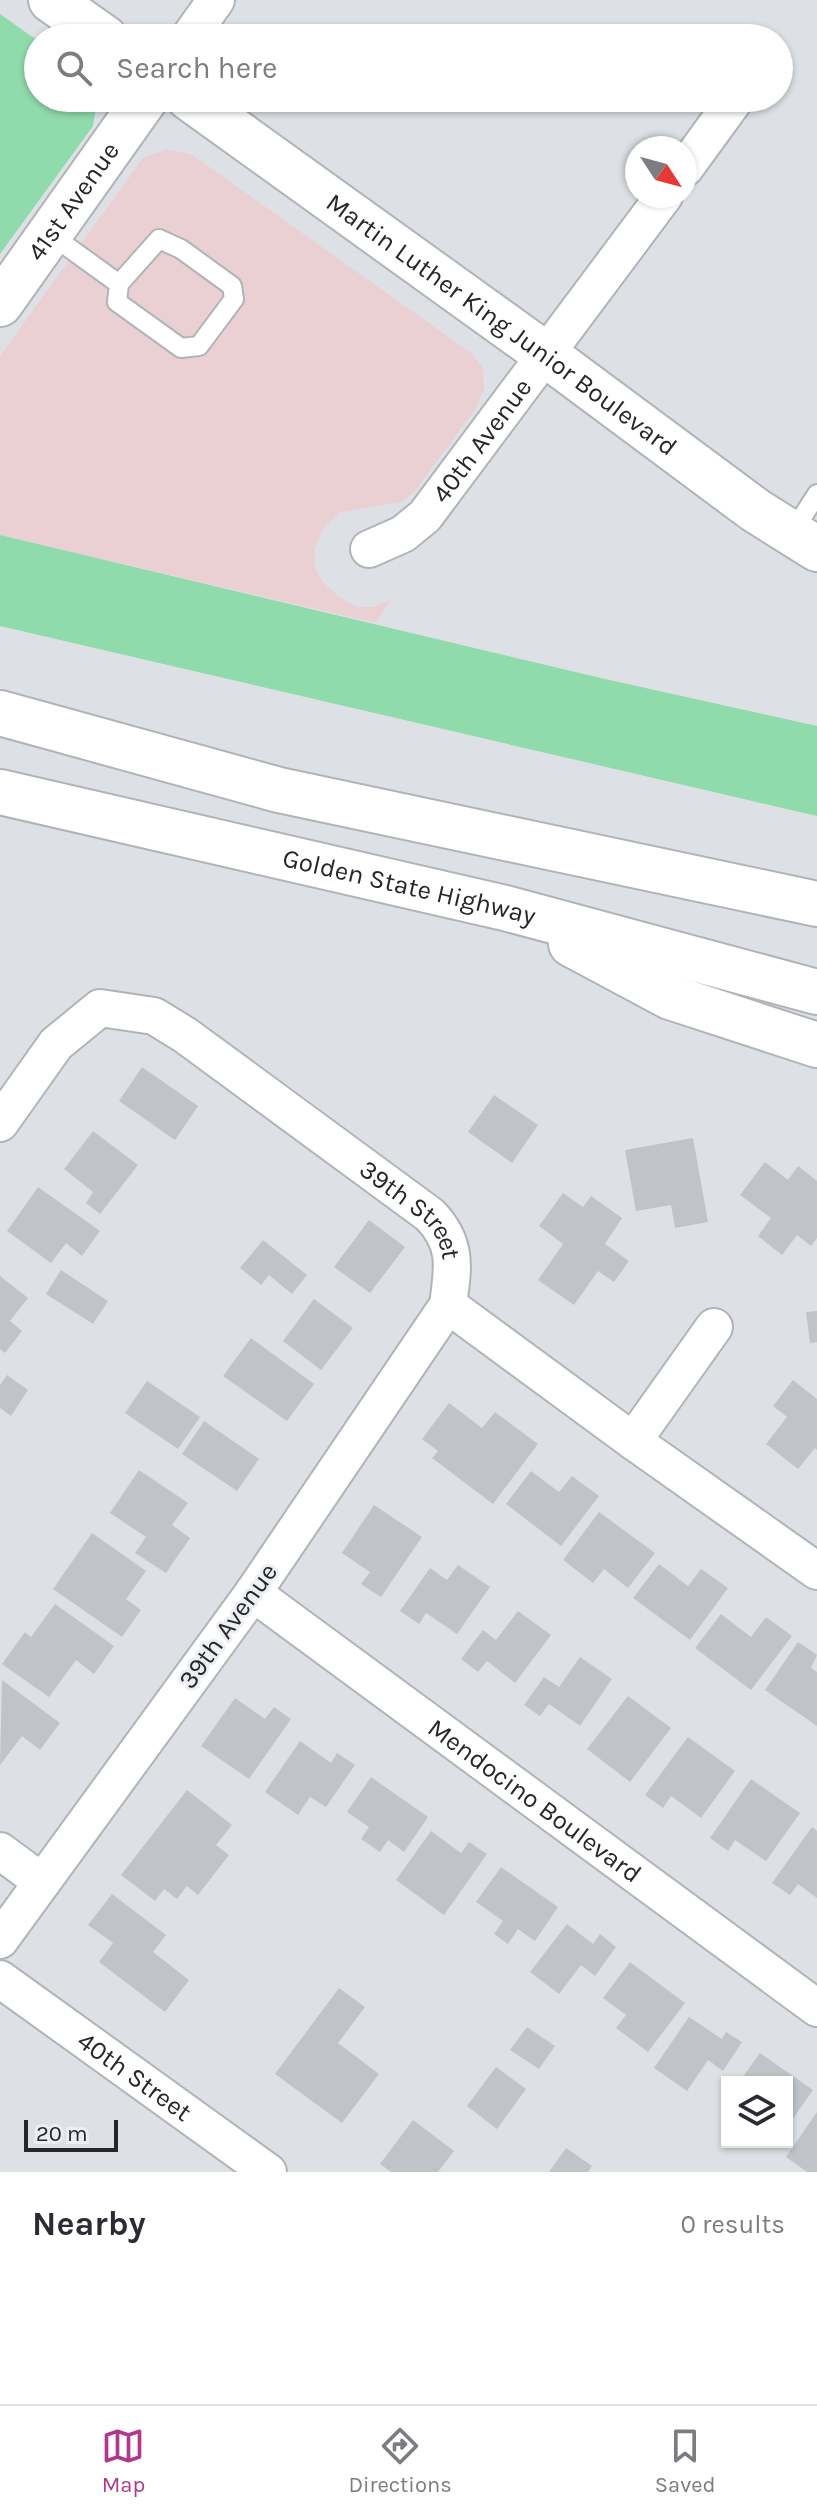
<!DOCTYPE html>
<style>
body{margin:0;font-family:Karla,sans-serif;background:#f7f7f7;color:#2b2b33}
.controls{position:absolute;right:24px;bottom:24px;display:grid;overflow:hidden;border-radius:0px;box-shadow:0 2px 6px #0004}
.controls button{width:72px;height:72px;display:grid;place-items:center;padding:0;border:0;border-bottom:2px solid #e1e1e2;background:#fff;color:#2b2b33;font:40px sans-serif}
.compass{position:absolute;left:625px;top:136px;width:72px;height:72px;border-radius:50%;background:#fff;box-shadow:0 2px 6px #0004;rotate:126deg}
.scale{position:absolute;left:24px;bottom:20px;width:94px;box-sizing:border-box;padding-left:8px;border:4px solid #252728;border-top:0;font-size:22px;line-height:28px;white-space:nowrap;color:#252728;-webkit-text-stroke:6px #ebeef3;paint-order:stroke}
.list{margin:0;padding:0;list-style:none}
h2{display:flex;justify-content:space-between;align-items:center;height:104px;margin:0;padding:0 32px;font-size:34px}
h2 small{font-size:26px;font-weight:400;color:#7c7c81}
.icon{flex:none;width:44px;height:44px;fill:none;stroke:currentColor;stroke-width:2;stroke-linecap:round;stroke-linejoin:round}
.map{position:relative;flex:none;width:817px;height:2172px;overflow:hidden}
.search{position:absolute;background:#fff;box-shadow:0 2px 6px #0004;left:24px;right:24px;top:24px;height:88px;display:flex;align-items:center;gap:20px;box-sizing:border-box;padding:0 28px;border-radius:44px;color:#7c7c81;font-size:30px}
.sheet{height:232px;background:#fff}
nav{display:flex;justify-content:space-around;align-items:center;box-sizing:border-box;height:112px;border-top:2px solid #e1e1e2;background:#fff;font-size:22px;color:#7c7c81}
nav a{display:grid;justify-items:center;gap:4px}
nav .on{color:#b1388c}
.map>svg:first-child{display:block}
.commercial{fill:#eacfd3}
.green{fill:#90dbac}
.building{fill:#c0c4c8}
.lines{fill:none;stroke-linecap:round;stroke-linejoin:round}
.lane-casing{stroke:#b0b4b8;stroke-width:22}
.street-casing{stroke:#b0b4b8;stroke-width:40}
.secondary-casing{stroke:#b0b4b8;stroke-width:48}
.highway-casing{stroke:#b0b4b8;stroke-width:48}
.lane{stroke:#fff;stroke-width:18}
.street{stroke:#fff;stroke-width:36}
.secondary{stroke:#fff;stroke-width:44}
.highway{stroke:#fff;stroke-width:44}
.labels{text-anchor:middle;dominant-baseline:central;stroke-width:6;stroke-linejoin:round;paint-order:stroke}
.street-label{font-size:26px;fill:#252728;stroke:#ebeef3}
</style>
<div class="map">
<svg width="817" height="2172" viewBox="0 0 817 2172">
<rect width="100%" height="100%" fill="#dde1e6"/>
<path class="commercial" d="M167,149L191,154L471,353L483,368L484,389L476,408L414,492L402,502L341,512L324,527L315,548V568L323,582L338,596L357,607H374L391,599L376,623L0,535V356L143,158Z"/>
<path class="green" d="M0,14L38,41V98L97,100L93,126L0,254Z
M0,535L605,679L817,726V816L0,626Z"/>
<path class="building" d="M142,1067L198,1106L175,1140L119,1101Z
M494,1095L538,1125L512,1163L468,1132Z
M93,1131L138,1165L100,1214L86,1203L93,1192L64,1169Z
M693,1138L708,1222L675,1228L671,1205L636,1211L625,1150Z
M765,1162L788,1180L798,1166L817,1181V1238L811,1246L797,1235L782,1255L758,1236L771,1218L740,1195Z
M38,1187L100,1231L82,1256L66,1243L51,1263L7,1231Z
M563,1193L583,1207L591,1196L622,1218L605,1244L629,1261L614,1282L598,1271L574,1305L538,1280L563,1244L539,1226Z
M369,1220L405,1247L370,1293L334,1267Z
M263,1240L307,1275L292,1294L269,1275L261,1285L240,1268Z
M61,1270L108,1301L93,1324L46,1294Z
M0,1276L28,1298L10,1321L22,1331L5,1353L0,1349Z
M314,1299L353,1328L321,1370L283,1341Z
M817,1311V1342L810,1343L806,1312Z
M251,1338L314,1384L287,1421L223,1376Z
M7,1375L28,1390L11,1416L0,1408V1385Z
M793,1380L817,1399V1450L815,1448L798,1469L766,1444L787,1417L773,1406Z
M147,1381L200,1417L178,1449L125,1413Z
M449,1403L482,1428L495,1412L538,1444L493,1504L432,1458L438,1451L422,1439Z
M204,1421L259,1459L237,1491L182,1454Z
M139,1470L188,1503L172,1525L190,1538L166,1573L135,1553L146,1537L110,1513Z
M531,1471L559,1492L572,1476L599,1496L561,1546L506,1504Z
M374,1505L422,1537L381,1597L361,1584L370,1572L342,1553Z
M599,1512L655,1553L628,1588L604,1569L593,1583L563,1560Z
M92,1533L146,1571L126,1599L141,1610L122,1637L53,1589Z
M659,1564L688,1586L701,1569L728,1588L690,1640L633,1598Z
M458,1565L490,1587L457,1634L426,1613L419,1624L400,1611L430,1568L447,1580Z
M55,1604L114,1646L94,1674L76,1660L49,1697L2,1664L25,1632L31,1637Z
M518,1611L551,1635L515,1683L487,1661L478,1672L461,1659L483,1630L496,1640Z
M721,1614L751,1637L766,1617L792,1636L751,1690L695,1648Z
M798,1642L817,1655L811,1668L817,1672V1726L765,1690Z
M580,1657L612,1679L580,1726L549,1704L540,1716L524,1705L544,1677L559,1687Z
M2,1680L60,1723L40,1750L22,1736L0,1765Z
M628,1696L671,1728L630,1782L587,1749Z
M235,1698L265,1719L274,1707L291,1719L249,1779L201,1746Z
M688,1737L735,1771L701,1818L671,1796L663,1808L645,1795Z
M300,1741L331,1763L337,1753L355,1765L326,1807L310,1797L298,1815L265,1792Z
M371,1777L428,1817L404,1852L388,1840L380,1852L361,1839L369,1827L347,1812Z
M751,1779L800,1813L766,1861L735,1840L728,1851L710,1838Z
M187,1790L232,1825L216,1845L229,1855L198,1895L187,1886L177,1899L164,1889L155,1901L121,1875Z
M812,1827L817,1831V1898L798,1884L790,1895L772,1883Z
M431,1831L461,1853L469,1842L487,1854L444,1915L396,1880Z
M501,1867L558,1907L535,1941L518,1929L508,1944L494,1934L503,1921L476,1902Z
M112,1894L166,1935L153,1952L189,1980L165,2012L99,1962L113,1943L88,1925Z
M567,1924L593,1944L600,1934L616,1947L595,1976L581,1965L559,1994L530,1972Z
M630,1962L685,2003L648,2052L616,2028L626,2015L603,1998Z
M339,1988L365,2007L338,2043L379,2074L342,2123L275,2074Z
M689,2017L722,2039L726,2032L742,2042L723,2071L708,2060L687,2091L654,2068Z
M527,2027L555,2046L539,2069L510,2050Z
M760,2053L813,2090L787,2127V2082H739Z
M496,2067L526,2089L497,2129L467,2106Z
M817,2112V2172H807L786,2157Z
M413,2120L454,2151L438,2172H391L380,2164Z
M566,2148L592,2166L588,2172H549Z"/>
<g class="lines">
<defs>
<path id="lane" d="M50,234L119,284L159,239L181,249L232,286L234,299L199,346L181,348L117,302L119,284
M792,533L817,494"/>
<g id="street">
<path d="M189,38L216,0"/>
<path d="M685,168L736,98"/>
<path id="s1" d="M369,549L403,534L425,516L664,196"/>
<path id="s2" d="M0,1123L56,1044L100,1008L154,1016L185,1035L430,1215C458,1244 453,1268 448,1305L253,1593L0,1940"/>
<path d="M448,1305L633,1441L817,1571"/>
<path d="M633,1441L714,1327"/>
<path id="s3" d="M253,1593L817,2008"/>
<path d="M0,1851L42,1882"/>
<path id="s4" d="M0,1979L268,2172"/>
</g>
<g id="secondary">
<path d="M51,0L105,38"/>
<path id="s5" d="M189,98L545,354L755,510L817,549"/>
<path id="s6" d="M0,304L146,98"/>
</g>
<g id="highway">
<path d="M0,713L279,790L817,904"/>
<path id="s7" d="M0,792L505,908L817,992"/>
<path d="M571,944L670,997L817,1045"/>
</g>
</defs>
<use href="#lane" class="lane-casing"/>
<use href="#street" class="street-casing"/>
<use href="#secondary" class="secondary-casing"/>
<use href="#highway" class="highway-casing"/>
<use href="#lane" class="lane"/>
<use href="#street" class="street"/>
<use href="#secondary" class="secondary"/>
<use href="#highway" class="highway"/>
</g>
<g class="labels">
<g class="street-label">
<text stroke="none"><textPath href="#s6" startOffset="126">41st Avenue</textPath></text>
<text stroke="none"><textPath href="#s5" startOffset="386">Martin Luther King Junior Boulevard</textPath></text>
<text stroke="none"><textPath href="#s1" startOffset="160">40th Avenue</textPath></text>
<text stroke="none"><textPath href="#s7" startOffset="420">Golden State Highway</textPath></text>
<text stroke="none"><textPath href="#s2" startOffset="532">39th Street</textPath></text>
<text transform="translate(228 1626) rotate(-54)">39th Avenue</text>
<text stroke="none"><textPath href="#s3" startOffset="350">Mendocino Boulevard</textPath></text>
<text stroke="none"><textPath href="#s4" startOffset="166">40th Street</textPath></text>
</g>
</g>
</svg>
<div class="controls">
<button><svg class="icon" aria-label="layers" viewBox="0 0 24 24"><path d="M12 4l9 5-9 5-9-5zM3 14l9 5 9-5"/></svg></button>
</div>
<svg class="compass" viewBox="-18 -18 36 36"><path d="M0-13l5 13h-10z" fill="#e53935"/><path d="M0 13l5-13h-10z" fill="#7c7c81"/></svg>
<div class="scale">20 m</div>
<div class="search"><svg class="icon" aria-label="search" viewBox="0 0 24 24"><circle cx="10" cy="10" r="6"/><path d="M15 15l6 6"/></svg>Search here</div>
</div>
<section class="sheet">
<h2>Nearby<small>0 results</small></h2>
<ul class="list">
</ul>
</section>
<nav>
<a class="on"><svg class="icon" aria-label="map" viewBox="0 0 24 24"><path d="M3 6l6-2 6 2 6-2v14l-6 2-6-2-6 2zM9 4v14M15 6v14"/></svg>Map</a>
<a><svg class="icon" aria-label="directions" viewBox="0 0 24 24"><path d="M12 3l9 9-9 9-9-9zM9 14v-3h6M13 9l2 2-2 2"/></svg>Directions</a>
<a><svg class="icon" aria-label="saved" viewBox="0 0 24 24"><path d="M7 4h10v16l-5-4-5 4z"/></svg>Saved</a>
</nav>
